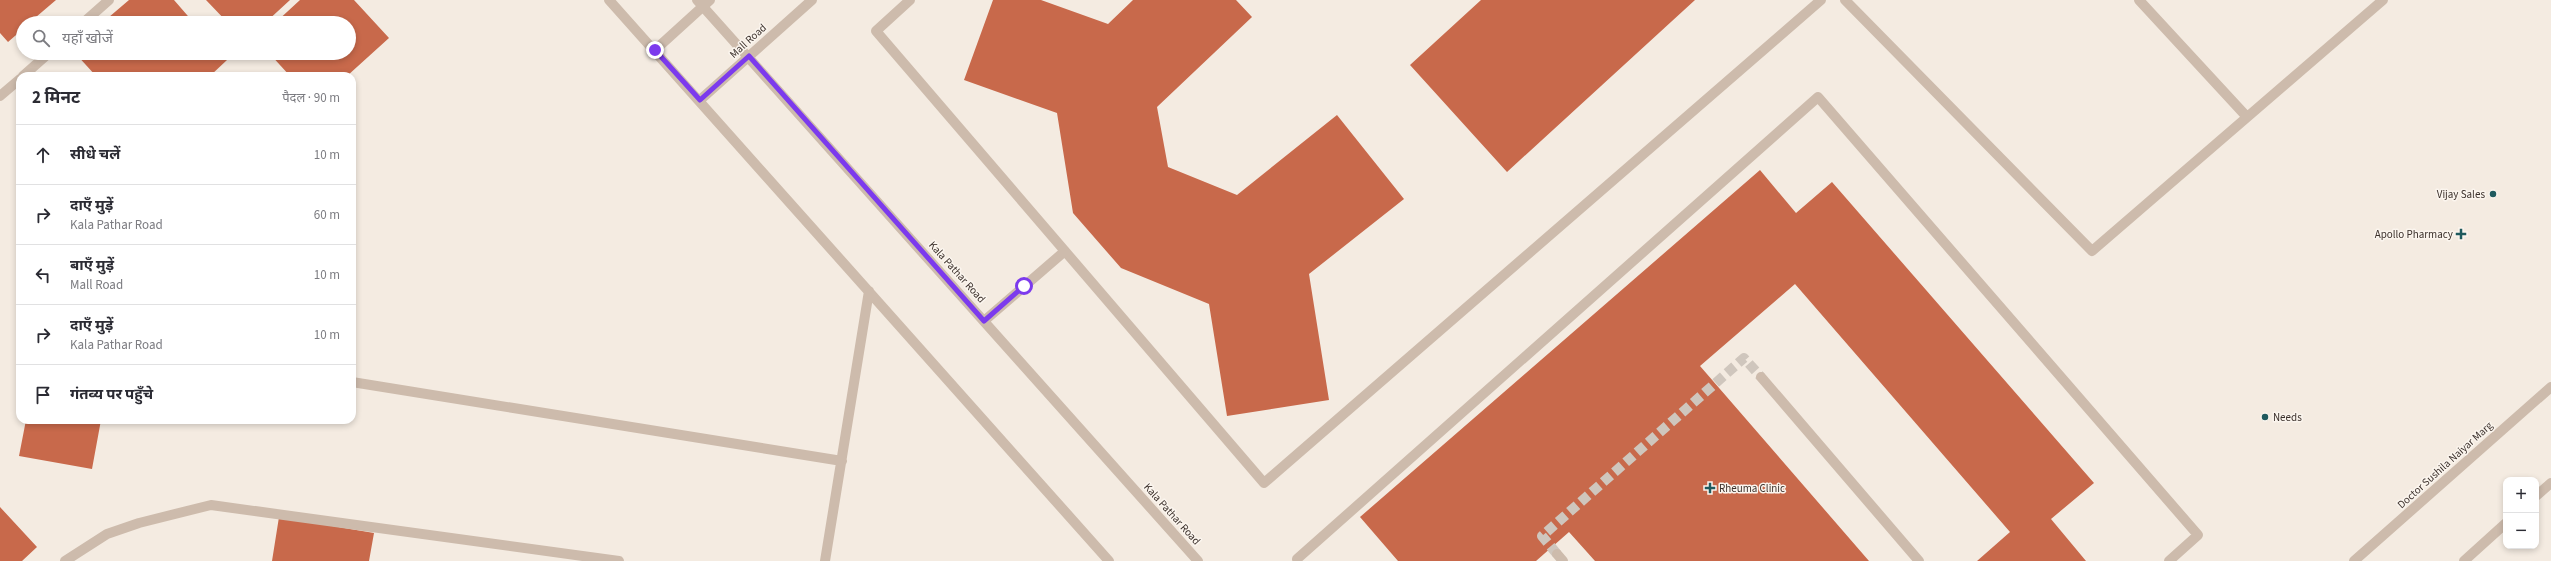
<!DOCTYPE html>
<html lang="hi">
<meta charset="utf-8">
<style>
body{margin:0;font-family:"Source Sans 3","Noto Sans Devanagari",sans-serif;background:#f7f7f7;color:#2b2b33}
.controls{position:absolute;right:12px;bottom:12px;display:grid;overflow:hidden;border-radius:8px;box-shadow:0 2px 6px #0003}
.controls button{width:36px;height:36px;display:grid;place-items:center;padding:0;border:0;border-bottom:1px solid #e1e1e2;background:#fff;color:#2b2b33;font:20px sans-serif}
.stop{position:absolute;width:12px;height:12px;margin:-9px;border:3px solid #7c3aed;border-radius:50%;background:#fff}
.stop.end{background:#7c3aed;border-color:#fff;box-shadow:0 1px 4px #0008}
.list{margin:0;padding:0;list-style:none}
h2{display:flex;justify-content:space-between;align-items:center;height:52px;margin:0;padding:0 16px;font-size:17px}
h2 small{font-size:13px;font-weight:400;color:#7c7c81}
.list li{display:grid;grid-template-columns:26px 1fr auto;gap:12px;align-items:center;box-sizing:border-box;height:60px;padding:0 16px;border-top:1px solid #e1e1e2}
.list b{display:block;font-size:15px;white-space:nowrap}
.list p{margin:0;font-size:13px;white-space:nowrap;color:#7c7c81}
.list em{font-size:13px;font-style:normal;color:#7c7c81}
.icon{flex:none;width:22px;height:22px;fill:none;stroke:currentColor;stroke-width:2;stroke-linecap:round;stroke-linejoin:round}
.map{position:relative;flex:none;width:2551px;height:561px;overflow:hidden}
.search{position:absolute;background:#fff;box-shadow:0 2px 6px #0003;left:16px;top:16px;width:340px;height:44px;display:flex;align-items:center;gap:10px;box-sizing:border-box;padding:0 14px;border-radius:22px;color:#7c7c81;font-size:15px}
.panel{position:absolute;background:#fff;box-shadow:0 2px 6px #0003;left:16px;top:72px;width:340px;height:352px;border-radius:12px}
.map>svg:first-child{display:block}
.building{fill:#c8694b}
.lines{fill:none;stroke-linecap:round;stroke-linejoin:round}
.minor-tunnel{stroke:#cfc6bd;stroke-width:10;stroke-dasharray:10 5;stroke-linecap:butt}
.minor{stroke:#cdbbac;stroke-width:10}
.route{stroke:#7c3aed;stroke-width:5}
.poi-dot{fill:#1f5a5e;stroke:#fbf5ee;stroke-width:1.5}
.labels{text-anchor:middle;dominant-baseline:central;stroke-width:3;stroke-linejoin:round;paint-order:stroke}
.street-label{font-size:11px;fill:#3b302b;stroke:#fbf5ee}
.poi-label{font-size:11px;fill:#3b302b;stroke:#fbf5ee;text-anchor:end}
</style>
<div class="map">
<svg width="2551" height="561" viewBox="0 0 2551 561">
<rect width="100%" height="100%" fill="#f4ebe1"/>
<path class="building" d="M0,0H56L29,23H23V29L8,42L0,33Z
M129,0H174L194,23H102Z
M206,0H290L265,23H228Z
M300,0H354L389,38L347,76H290L269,53H349V23H275Z
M993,0H1041L1108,24L1133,0H1236L1252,17L1157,107L1168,167L1237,195L1337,115L1404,199L1309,274L1329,400L1227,416L1209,304L1121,268L1073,213L1057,113L964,80Z
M1481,0H1695L1507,172L1410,65Z
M75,53H221L227,60L210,76H96Z
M1760,170L1796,213L1832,182L2094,483L2051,519L2086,561H1977L2010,532L1795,284L1700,366L1869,561H1595L1569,532L1536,561H1398L1360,517Z
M26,420H101L92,469L19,456Z
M0,507L37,547L22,561H0Z
M279,517L374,533L369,561H272Z"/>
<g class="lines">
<path class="minor-tunnel" d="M1557,554L1542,536L1744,358L1761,377"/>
<path class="minor" d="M609,0L1109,561
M697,0L1198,561
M910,0L876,31L1264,483L1821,0
M1845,0L2092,251L2383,0
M2139,0L2247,117
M83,23L109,0
M655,50L710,0
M23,76L49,53
M0,96L20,79
M700,100L812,0
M984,321L1065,251
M1761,377L1919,561
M352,382L842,461
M2536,496L2551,483
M1557,554L1563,561
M1297,559L1818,97L2198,535L2169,561
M65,561L107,534L139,523L211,505L619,561
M825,561L869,291
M2354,561L2551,387
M2464,561L2506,523"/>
</g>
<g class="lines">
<path class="route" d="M655,50L700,100L749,56L984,321L1024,286"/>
</g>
<g class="poi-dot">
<circle cx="2493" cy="194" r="4"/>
<path d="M2459 228h4v4h4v4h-4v4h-4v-4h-4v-4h4z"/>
<circle cx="2265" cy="417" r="4"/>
<path d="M1708 482h4v4h4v4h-4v4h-4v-4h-4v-4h4z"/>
</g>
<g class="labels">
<g class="street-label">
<text transform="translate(748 41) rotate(-42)">Mall Road</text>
<text transform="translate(957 272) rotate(48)">Kala Pathar Road</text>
<text transform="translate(2445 465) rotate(-42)">Doctor Sushila Naiyar Marg</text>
<text transform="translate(1172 514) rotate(48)">Kala Pathar Road</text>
</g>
<g class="poi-label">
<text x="2485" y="194">Vijay Sales</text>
<text x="2453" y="234">Apollo Pharmacy</text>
<text x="2273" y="417" text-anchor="start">Needs</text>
<text x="1719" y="488" text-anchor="start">Rheuma Clinic</text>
</g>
</g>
</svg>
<div class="controls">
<button>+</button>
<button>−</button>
</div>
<div class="stop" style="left:1024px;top:286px"></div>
<div class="stop end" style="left:655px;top:50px"></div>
<div class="search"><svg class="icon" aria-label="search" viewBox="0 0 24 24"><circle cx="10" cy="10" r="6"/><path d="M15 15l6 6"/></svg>यहाँ खोजें</div>
<section class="panel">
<h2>2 मिनट<small>पैदल · 90 m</small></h2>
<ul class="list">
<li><svg class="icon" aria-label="ahead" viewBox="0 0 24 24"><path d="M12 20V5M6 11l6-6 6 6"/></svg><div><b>सीधे चलें</b></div><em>10 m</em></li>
<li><svg class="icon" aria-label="right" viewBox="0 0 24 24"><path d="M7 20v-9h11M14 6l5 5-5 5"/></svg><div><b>दाएँ मुड़ें</b><p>Kala Pathar Road</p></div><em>60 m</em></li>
<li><svg class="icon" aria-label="left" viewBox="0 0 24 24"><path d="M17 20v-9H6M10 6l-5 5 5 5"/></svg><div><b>बाएँ मुड़ें</b><p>Mall Road</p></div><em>10 m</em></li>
<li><svg class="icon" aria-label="right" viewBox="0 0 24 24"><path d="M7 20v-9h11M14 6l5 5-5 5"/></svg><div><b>दाएँ मुड़ें</b><p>Kala Pathar Road</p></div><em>10 m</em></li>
<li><svg class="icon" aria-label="arrive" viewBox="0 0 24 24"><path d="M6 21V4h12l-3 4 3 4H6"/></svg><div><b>गंतव्य पर पहुँचे</b></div></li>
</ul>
</section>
</div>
